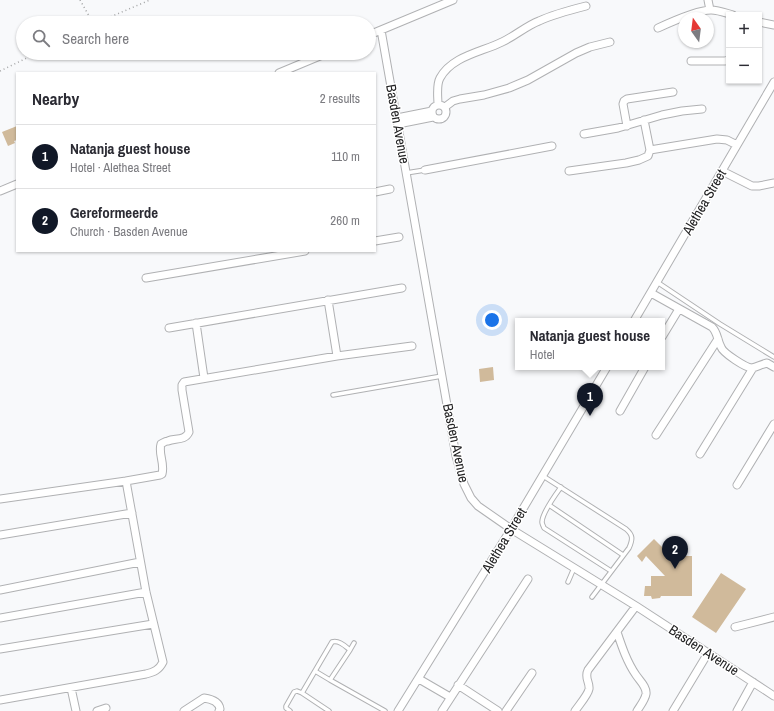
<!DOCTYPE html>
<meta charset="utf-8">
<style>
body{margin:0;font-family:"Archivo Narrow",sans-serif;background:#f7f7f7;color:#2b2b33}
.controls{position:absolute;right:12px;top:12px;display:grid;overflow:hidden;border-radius:0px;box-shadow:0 1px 3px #0004}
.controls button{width:36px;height:36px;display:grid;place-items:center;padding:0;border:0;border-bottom:1px solid #e1e1e2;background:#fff;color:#2b2b33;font:20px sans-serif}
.compass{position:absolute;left:678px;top:12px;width:36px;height:36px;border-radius:50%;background:#fff;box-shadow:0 1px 3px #0004;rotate:346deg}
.you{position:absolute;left:492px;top:320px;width:14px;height:14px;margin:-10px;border:3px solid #fff;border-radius:50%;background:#1a73e8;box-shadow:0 0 0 6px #1a73e833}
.badge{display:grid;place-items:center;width:26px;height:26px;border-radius:50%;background:#111827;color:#fff;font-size:13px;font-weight:700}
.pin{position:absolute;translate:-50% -33px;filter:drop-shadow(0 1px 2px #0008)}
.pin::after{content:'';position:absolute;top:21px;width:14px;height:12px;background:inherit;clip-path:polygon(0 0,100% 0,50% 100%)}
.popup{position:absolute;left:515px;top:318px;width:150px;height:52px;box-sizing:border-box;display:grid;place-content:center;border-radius:0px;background:#fff;filter:drop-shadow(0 1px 3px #0005);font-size:13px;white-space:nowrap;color:#7c7c81}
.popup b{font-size:15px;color:#2b2b33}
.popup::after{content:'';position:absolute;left:50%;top:100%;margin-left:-8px;border:8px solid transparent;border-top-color:#fff}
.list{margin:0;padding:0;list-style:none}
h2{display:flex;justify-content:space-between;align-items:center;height:52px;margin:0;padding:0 16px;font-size:17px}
h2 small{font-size:13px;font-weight:400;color:#7c7c81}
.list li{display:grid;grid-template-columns:26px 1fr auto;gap:12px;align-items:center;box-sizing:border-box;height:64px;padding:0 16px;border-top:1px solid #e1e1e2}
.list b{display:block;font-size:15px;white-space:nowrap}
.list p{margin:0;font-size:13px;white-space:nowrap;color:#7c7c81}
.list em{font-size:13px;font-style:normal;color:#7c7c81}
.icon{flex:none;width:22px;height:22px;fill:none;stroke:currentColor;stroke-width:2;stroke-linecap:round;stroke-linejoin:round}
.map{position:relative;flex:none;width:774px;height:711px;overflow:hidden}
.search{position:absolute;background:#fff;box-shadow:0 1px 3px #0004;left:16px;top:16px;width:360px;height:44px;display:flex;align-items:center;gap:10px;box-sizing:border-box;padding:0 14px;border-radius:22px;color:#7c7c81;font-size:15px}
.panel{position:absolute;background:#fff;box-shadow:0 1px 3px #0004;left:16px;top:72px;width:360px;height:180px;border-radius:0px}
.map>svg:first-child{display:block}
.building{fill:#d0ba9b}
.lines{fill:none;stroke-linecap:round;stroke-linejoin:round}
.service-casing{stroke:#b0b1b3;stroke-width:5.5}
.minor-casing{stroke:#b0b1b3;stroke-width:9}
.path{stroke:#a4a5a6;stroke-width:1.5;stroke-dasharray:1 3;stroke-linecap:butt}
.service{stroke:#fff;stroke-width:3.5}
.minor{stroke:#fff;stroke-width:7}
.labels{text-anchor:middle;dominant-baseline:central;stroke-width:3;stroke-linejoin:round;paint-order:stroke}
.street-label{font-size:14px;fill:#232324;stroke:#fff}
</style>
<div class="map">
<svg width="774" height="711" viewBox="0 0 774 711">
<rect width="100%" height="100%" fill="#f8f9fb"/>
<path class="building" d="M17,126V140L14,141L15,143L8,146L2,132Z
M493,367L494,380L480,382L479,369Z
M654,539L671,556H692V596H661L660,598L652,599L651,596H644L645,586H651V576H665L646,556L642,562L637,556Z
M721,573L746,589L716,633L692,617Z"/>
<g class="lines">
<defs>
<path id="service" d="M406,173L425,170
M657,282L720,324L774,357
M333,395L442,376
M543,476L626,529C633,535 633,539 629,548L592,597
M561,487C556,494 542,513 542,522C542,524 543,525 544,528L611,571
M549,505L623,555
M568,582L574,568
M350,650L330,680L385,711
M315,671L330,680
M290,711L286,708V706L294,692L297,691L302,693
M329,711L302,693L332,642C339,640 345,646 350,650L354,643"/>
<path id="minor" d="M708,0L710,10
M759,22L774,25
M658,28C671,22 697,10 711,10C718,10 726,13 733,15
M381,30L456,456L464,484L471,498L478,506L511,529L636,606L774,696
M369,35L453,0
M691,61H725L729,60
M279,73L327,53
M432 112a7 7 0 1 1 14 0a7 7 0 1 1-14 0Z
M438,105C438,97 436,85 440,78C452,56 482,52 502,42C515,36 526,26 539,21C554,14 570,10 586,6
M445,107L453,101L460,99L484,95L509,88L528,80L576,53L590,47L610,42
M397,118L432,111
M644,120L650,150
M398,124L433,117
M627,126L623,104L624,101L627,99L673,92
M584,134L618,128L662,115L682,111L702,109
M425,170L552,146
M569,171L626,163L639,160L648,156L650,150L717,139L727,140L737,145
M722,171L752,186H759L774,183
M0,191L17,184
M375,192L390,189
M375,241L399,237
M146,278L305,251
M651,293L712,327C718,333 717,340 721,347C723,353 746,368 752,368C757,367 762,364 767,363L774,367
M328,300L337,356
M634,321L774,82
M196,323L204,378
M169,328L402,288
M662,337L679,309
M620,411L645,367
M656,435L718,339
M700,454L753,368
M737,485L774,424
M0,499L126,481L160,475L162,474C165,463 158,454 161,444C163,443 165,441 168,441C175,438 185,441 189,432L182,390V385L184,382L337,356L412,346
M0,535L132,513
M0,590L140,562
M0,618L146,592
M735,627L774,617
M617,632C622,647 627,662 636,675C640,681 647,687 646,694C645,700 640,706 637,711
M0,649L153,624
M419,679L450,697
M458,685L498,711
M71,688L76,711
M0,700L146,674C154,672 159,670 163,662L146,592L126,481
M97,711L106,708
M184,711L204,698C211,699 219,701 220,709L219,711
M398,711L511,529L607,367
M442,711L528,579
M506,711L532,673
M575,711C579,705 588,695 589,689C590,682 584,678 588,670L636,606
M673,711L708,653
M737,711L753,682"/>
</defs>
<use href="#service" class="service-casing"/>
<use href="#minor" class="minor-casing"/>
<path class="path" d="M80,0L93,23
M96,23L150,0
M0,71L37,53"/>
<use href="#service" class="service"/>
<use href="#minor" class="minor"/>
</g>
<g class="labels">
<g class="street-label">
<text transform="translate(398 124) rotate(80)">Basden Avenue</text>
<text transform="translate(704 202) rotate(-60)">Alethea Street</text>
<text transform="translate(456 443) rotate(78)">Basden Avenue</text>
<text transform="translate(504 540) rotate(-59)">Alethea Street</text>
<text transform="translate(704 650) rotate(33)">Basden Avenue</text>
</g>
</g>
</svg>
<div class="controls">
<button>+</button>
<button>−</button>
</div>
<svg class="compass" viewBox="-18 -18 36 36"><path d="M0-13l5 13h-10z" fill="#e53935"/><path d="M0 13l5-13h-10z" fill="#7c7c81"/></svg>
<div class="you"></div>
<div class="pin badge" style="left:590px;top:416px">1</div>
<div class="popup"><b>Natanja guest house</b>Hotel</div>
<div class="pin badge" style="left:675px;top:569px">2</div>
<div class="search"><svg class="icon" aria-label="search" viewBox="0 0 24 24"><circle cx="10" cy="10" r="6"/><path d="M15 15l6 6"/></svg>Search here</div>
<section class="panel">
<h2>Nearby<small>2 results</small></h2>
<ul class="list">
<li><span class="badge">1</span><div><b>Natanja guest house</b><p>Hotel · Alethea Street</p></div><em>110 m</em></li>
<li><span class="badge">2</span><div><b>Gereformeerde</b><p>Church · Basden Avenue</p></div><em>260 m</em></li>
</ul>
</section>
</div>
